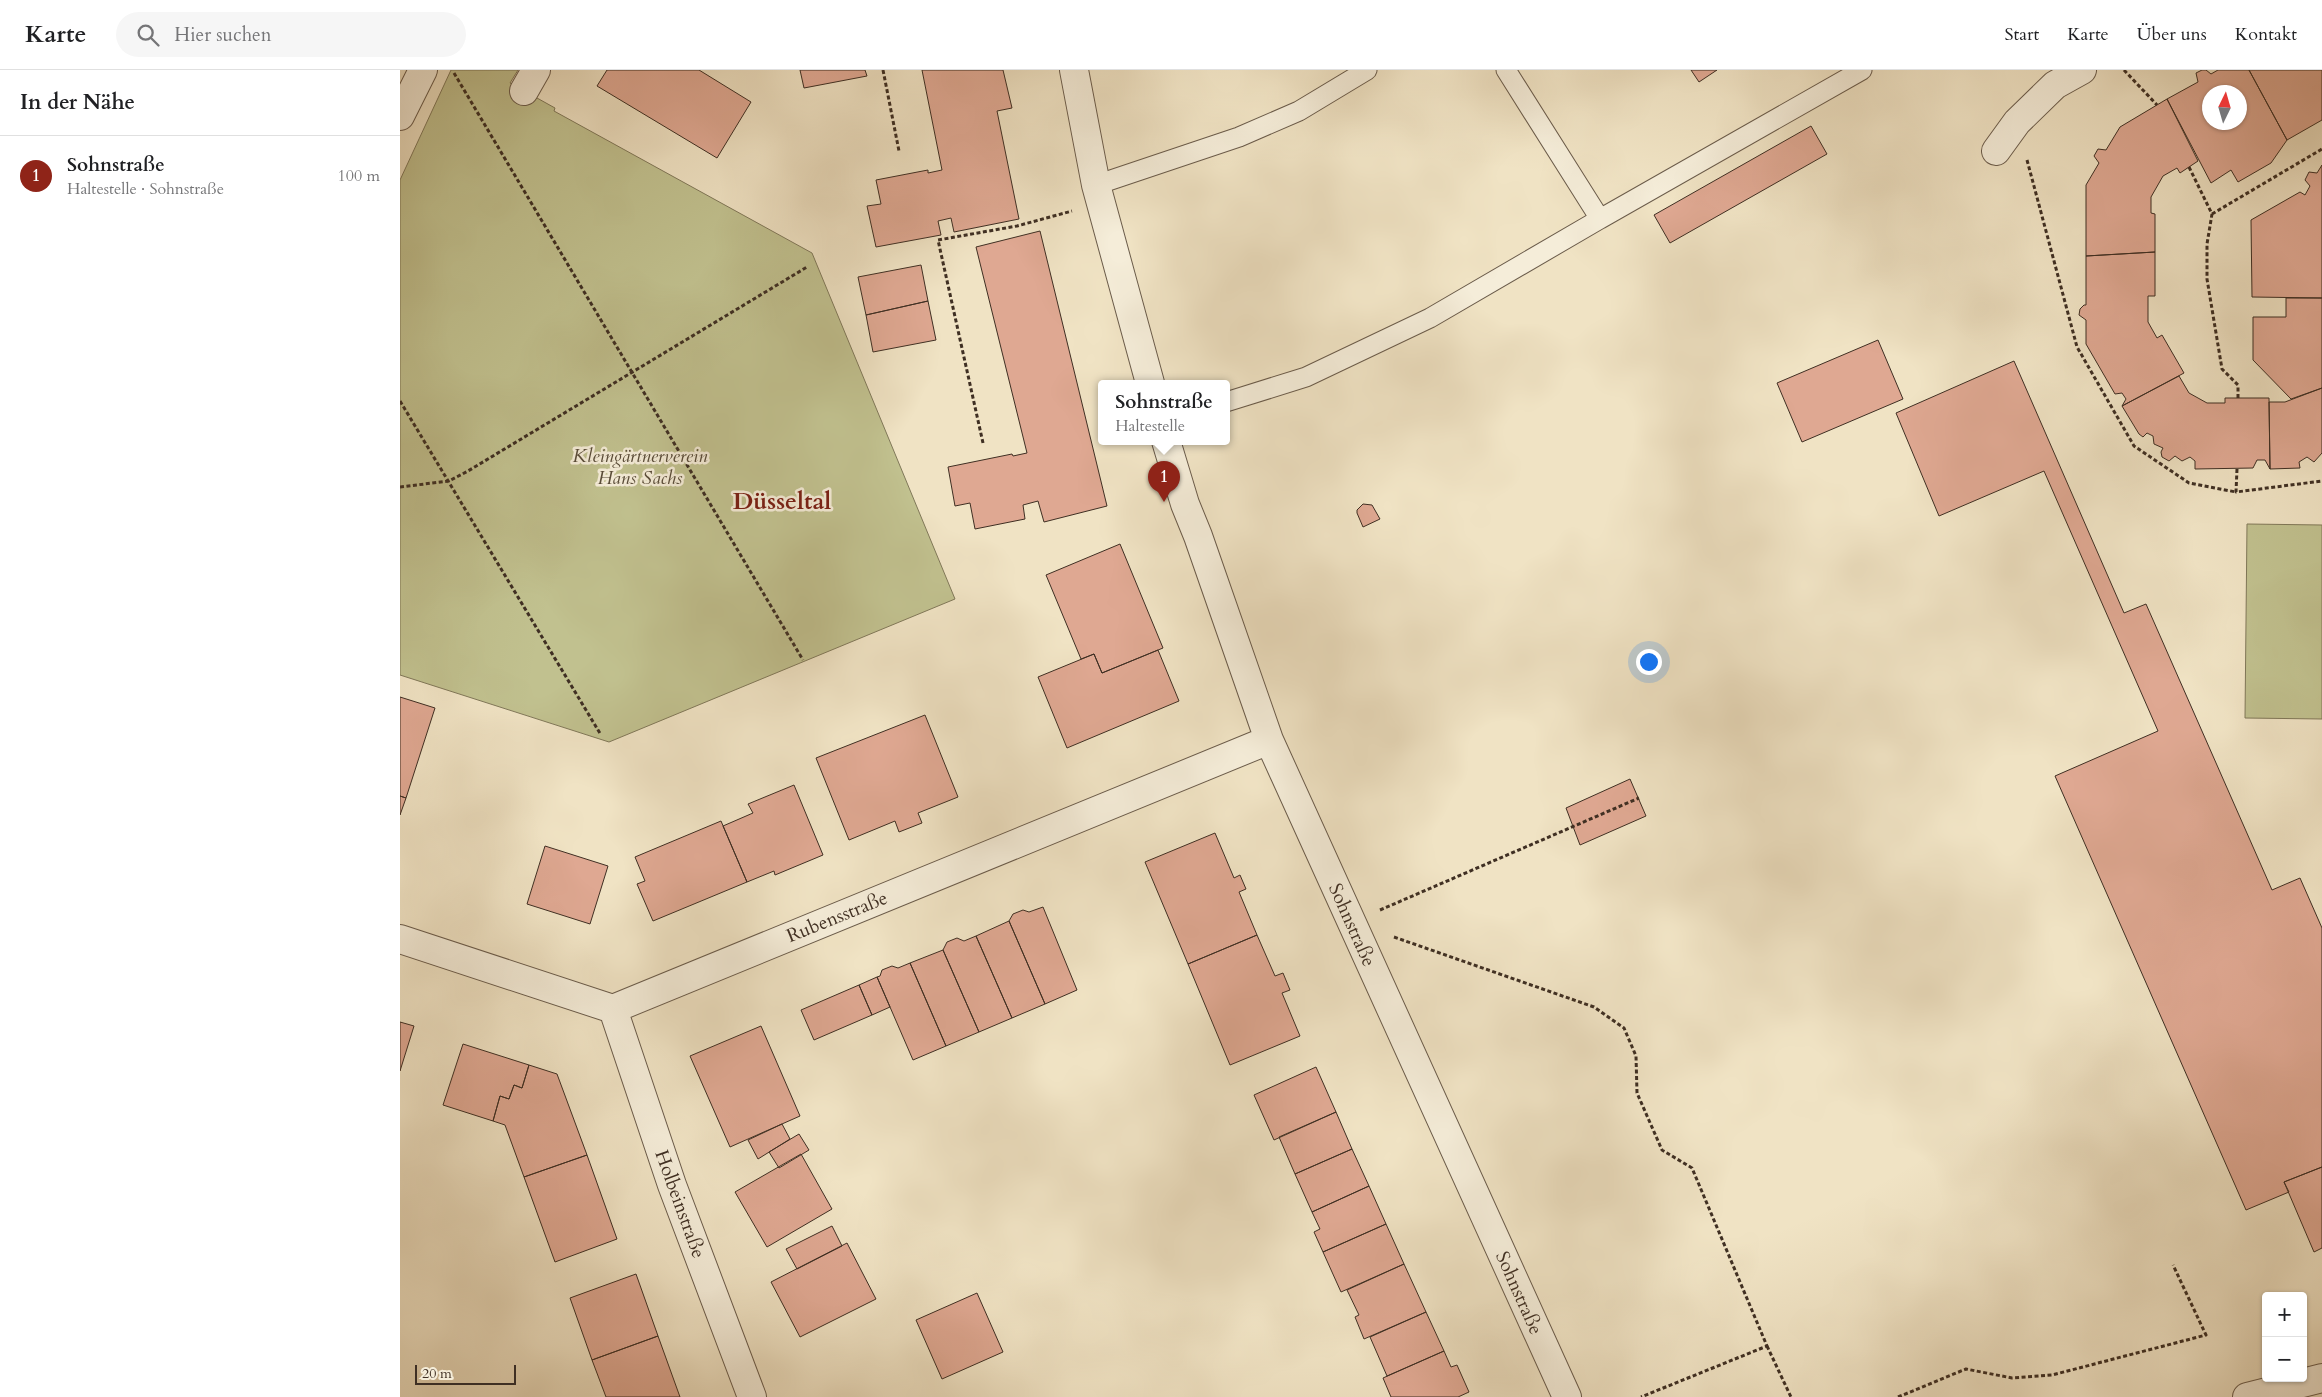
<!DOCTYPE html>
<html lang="de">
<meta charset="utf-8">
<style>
body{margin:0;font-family:Cardo,serif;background:#f6f6f6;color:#202124}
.controls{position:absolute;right:15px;bottom:15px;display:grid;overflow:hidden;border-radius:5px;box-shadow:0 1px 4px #0004}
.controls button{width:45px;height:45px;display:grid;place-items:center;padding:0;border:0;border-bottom:1px solid #e0e0e0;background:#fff;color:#202124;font:25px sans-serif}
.compass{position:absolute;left:1802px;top:15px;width:45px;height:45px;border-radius:50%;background:#fff;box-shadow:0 1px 4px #0004;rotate:5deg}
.scale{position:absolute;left:15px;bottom:12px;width:101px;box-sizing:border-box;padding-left:5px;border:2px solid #3f2f23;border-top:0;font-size:14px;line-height:18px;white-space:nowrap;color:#3f2f23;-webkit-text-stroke:4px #f5edd9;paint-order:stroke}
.you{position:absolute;left:1248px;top:591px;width:18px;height:18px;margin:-12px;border:4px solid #fff;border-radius:50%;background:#1a73e8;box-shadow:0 0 0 8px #1a73e833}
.badge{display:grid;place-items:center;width:32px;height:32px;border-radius:50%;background:#8f2418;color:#fff;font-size:16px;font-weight:700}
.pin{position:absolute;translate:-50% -41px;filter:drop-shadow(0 1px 2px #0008)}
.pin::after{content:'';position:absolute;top:26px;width:18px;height:15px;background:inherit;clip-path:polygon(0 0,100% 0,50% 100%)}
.popup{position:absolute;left:698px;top:310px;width:132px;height:65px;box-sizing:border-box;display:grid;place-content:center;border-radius:5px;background:#fff;filter:drop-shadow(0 1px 4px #0005);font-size:16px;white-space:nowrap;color:#757577}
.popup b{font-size:19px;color:#202124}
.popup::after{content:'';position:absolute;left:50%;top:100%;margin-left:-10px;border:10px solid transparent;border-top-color:#fff}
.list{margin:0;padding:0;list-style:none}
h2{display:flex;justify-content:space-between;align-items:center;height:65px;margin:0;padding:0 20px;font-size:21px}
h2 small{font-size:16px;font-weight:400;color:#757577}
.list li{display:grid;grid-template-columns:32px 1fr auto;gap:15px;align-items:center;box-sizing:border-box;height:80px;padding:0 20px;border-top:1px solid #e0e0e0}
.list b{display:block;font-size:19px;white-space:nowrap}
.list p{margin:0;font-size:16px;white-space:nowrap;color:#757577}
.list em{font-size:16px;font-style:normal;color:#757577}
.icon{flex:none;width:28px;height:28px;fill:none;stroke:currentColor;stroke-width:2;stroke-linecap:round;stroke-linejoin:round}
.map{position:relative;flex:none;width:1922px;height:1327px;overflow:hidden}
header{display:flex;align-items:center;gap:30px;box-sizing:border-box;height:70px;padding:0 25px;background:#fff;border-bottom:1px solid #e0e0e0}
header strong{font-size:24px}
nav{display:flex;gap:28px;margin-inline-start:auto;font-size:18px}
.search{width:350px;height:45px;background:#f6f6f6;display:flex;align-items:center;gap:12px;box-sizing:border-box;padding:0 18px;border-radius:28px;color:#757577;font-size:19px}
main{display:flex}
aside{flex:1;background:#fff}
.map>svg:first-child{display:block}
.green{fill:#c1c18f;stroke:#807859}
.building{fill:#dfa892;stroke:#3f2f23;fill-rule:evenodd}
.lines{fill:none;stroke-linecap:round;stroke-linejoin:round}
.lane-casing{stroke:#6b5c4b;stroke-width:21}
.street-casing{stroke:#6b5c4b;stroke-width:30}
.path{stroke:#3f2f23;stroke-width:3;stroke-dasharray:4 2.5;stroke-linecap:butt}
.lane{stroke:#f5edd9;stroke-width:19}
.street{stroke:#f5edd9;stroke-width:28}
.labels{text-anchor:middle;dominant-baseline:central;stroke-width:5;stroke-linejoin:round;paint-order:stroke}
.park-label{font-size:19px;font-style:italic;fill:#594c39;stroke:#f5edd9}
.street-label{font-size:19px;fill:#3f2f23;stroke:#f5edd9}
.district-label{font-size:24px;font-weight:bold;fill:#7a1f14;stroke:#f5edd9}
</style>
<header>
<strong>Karte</strong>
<div class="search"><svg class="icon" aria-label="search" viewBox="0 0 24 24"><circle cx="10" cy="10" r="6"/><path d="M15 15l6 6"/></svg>Hier suchen</div>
<nav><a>Start</a><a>Karte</a><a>Über uns</a><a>Kontakt</a></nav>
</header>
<main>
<aside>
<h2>In der Nähe<small></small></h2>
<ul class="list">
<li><span class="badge">1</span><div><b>Sohnstraße</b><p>Haltestelle · Sohnstraße</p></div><em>100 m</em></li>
</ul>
</aside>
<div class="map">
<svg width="1922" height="1327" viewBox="0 0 1922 1327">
<rect width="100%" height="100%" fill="#f0e3c4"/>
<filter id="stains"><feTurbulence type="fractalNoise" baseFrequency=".004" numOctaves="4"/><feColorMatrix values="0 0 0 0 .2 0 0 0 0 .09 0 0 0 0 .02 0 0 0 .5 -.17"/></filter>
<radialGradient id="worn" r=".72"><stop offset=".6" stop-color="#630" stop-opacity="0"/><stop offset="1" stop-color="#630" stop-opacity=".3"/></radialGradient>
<path class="green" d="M51,0H118L110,13L155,38L154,41L412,183L555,529L209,672L0,605V110Z
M1847,454L1922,455V649L1845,648Z"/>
<path class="building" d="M207,0H299L351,32L317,88L197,16Z
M400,0H465L467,6L404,18Z
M522,0H603L612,38L597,41L619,149L554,162L551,148L538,151L541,165L476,177L467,136L481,134L476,110L528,100V103L542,100Z
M1291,0H1317L1299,12Z
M1802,0H1806L1811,4L1818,0H1849L1887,70L1871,93L1838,112L1831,100L1811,113L1767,29L1798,12L1796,3ZM1810,22H1840V52H1810Z
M1849,0H1922V50L1887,70Z
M1767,29L1798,91L1780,103L1777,98L1763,106L1751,127V143L1755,144V182L1686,186V115L1699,93L1694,86L1698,79L1706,80L1720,57Z
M1411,56L1427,84L1270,173L1254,145Z
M1922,95V228L1852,227L1851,150L1900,122L1905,125L1910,116L1905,110L1909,102L1917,103Z
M640,161L707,436L644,452L638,431L623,435L625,449L575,459L570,433L555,436L548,397L612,384L613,386L627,383L576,177Z
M1755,182V226H1748V252L1757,268L1762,265L1784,303L1722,336L1726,329L1722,323L1715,324L1686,274V250L1679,245L1680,239L1684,235H1686V186Z
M521,195L528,231L466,245L458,207Z
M1886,228H1922V318L1891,329L1853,290V247H1886Z
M528,231L536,270L473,282L466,245Z
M1478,270L1503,329L1402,372L1377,313Z
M1614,291L1724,543L1746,534L1872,820L1900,808L1922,858V1097L1884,1112L1889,1122L1846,1140L1655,706L1758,661L1644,401L1539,446L1496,343Z
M1779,306L1789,323L1807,333H1825V328H1869L1870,399L1865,390H1857L1853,398L1795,399V391L1790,387L1782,391L1775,386L1769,391L1762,387L1761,382L1763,378L1754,374L1753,366L1747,363L1743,367L1739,364L1722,336Z
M1922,318V383L1914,392L1907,387L1899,392L1900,398L1870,399L1869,332H1885Z
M963,434L972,435L980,449L963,457L957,443V440Z
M720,474L763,578L702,603L694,584L681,589L646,505Z
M758,580L779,631L667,678L638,607L694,584L702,603Z
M0,627L35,638L6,728L0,726Z
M525,645L558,727L518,743L522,753L499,762L495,751L449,770L416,688Z
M1230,709L1246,746L1180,775L1166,738Z
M394,715L423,785L375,805L374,801L347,812L323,756L353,743L348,734Z
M0,726L6,728L0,745Z
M321,751L347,812L253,851L237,814L245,811L235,787Z
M815,763L834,808L840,805L846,819L839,822L857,865L788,894L745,792Z
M145,776L208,796L190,854L127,834Z
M643,837L677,920L645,934L609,851L613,844L623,840L629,842Z
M609,851L645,934L612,948L576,866Z
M857,865L875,906L883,903L890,920L882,923L900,966L830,995L788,894Z
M576,866L612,948L579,962L543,880L547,872L557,868L564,871Z
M543,880L579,962L546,976L510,893Z
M510,893L546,976L513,990L477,907L480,906L482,900L492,896L498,898Z
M477,907L490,937L472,945L459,915Z
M459,915L472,945L414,970L401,940Z
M0,952L14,956L0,1001Z
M361,956L400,1046L330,1077L290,986Z
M63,974L129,995L122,1018L114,1015L109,1029L100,1026L93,1051L43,1035Z
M129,995L157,1004L187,1085L124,1107L105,1055L93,1051L100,1026L109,1029L114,1015L122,1018Z
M916,997L936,1042L874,1070L854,1025Z
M936,1042L952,1079L895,1104L879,1067Z
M382,1054L390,1069L358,1089L348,1070Z
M399,1064L409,1080L379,1098L369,1082Z
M952,1079L969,1116L912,1142L895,1104Z
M401,1084L432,1139L367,1177L335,1122Z
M187,1085L217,1169L155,1192L124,1107Z
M1922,1097V1178L1914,1182L1884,1112Z
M969,1116L986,1154L923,1182L914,1162L920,1159L912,1142Z
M986,1154L1004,1194L941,1222L923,1182Z
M432,1156L442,1176L397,1199L386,1179Z
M447,1173L476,1229L400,1267L371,1212Z
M1004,1194L1026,1242L964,1269L955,1247L959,1245L947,1220Z
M236,1204L258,1266L192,1290L170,1228Z
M577,1223L603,1282L542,1309L516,1250Z
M1026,1242L1044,1281L987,1306L970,1267Z
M258,1266L280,1327H206L192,1290Z
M1044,1281L1051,1297L1057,1295L1069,1322L1058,1327H991L983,1308Z"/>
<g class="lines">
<defs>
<path id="lane" d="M696,115L839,67L899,41L967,0
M1200,149L1462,0
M826,332L906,307L1030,248L1200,149L1106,0"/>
<path id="street" d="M674,0L696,115L750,313
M124,21L136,0
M0,46L23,0
M1596,81L1617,52L1655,15L1682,0
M766,371L785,434L798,466L869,670L1167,1327
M0,869L213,939L869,670
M213,939L272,1115L352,1327
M1847,1327L1922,1308"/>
</defs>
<use href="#lane" class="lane-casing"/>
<use href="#street" class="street-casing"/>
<path class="path" d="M483,0L499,81
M1724,0L1757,35
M54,3L403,590
M1627,90L1677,277L1734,376L1789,413L1836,422
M1789,97L1812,144L1807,174V209L1822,299L1838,315V328
M1812,144L1922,79
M0,331L201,665
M583,373L538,170L617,156L672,141
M1837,399L1836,422L1922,411
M0,417L49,411L68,401L407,197
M980,840L1239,728
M994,867L1194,937L1224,958L1236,986L1237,1023L1262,1080L1292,1098L1367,1276L1241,1327
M1367,1276L1391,1327
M1498,1327L1566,1299L1612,1308L1652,1305L1806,1265L1773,1195"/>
<use href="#lane" class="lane"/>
<use href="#street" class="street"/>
</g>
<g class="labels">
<g class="park-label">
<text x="240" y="386">Kleingärtnerverein<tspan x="240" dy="22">Hans Sachs</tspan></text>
</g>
<g class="street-label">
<text transform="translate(437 847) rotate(-22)">Rubensstraße</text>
<text transform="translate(952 855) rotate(66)">Sohnstraße</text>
<text transform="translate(280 1134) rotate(70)">Holbeinstraße</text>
<text transform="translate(1119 1223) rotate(66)">Sohnstraße</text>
</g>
<g class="district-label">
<text x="382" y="431">Düsseltal</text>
</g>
</g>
<rect width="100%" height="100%" filter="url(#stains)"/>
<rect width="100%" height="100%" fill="url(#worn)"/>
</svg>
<div class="controls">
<button>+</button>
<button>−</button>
</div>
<svg class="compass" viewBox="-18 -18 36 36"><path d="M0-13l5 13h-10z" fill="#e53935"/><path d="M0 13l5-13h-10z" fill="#757577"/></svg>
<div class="scale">20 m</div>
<div class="you"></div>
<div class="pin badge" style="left:764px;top:432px">1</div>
<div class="popup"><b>Sohnstraße</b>Haltestelle</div>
</div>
</main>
